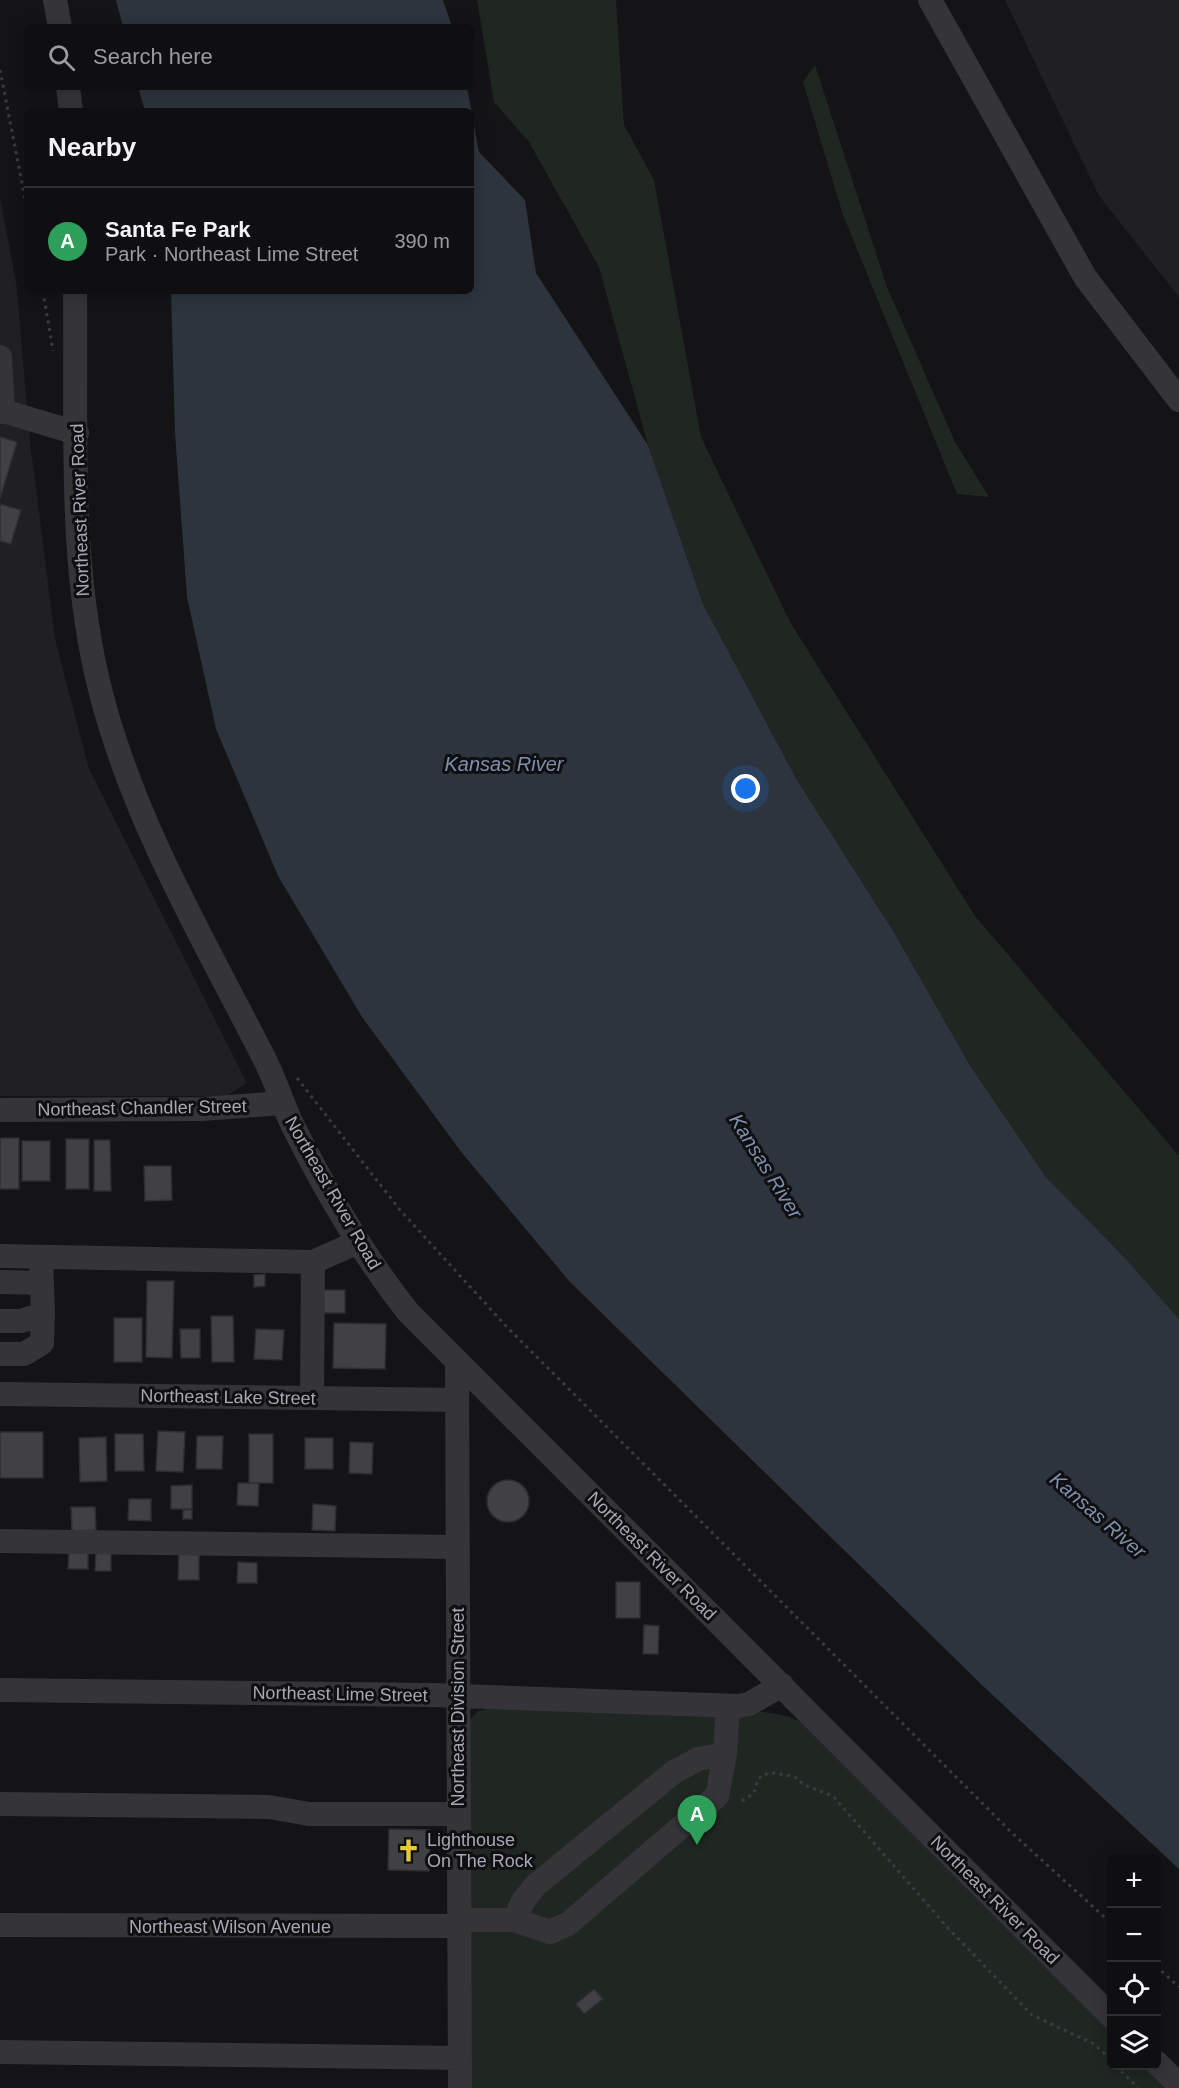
<!DOCTYPE html>
<meta charset="utf-8">
<style>
body{margin:0;font-family:Arial,sans-serif;background:#1d1c1e;color:#f1f3f6}
.controls{position:absolute;right:18px;bottom:18px;display:grid;overflow:hidden;border-radius:9px;box-shadow:0 3px 15px #0003}
.controls button{width:54px;height:54px;display:grid;place-items:center;padding:0;border:0;border-bottom:2px solid #2f2e30;background:#0f0e10;color:#f1f3f6;font:30px sans-serif}
.you{position:absolute;left:746px;top:789px;width:21px;height:21px;margin:-15px;border:4px solid #fff;border-radius:50%;background:#1a73e8;box-shadow:0 0 0 9px #1a73e833}
.badge{display:grid;place-items:center;width:39px;height:39px;border-radius:50%;background:#e4c93c;color:#fff;font-size:20px;font-weight:700}
.pin{position:absolute;translate:-50% -50px;filter:drop-shadow(0 2px 3px #0008)}
.pin::after{content:'';position:absolute;top:32px;width:21px;height:18px;background:inherit;clip-path:polygon(0 0,100% 0,50% 100%)}
.list{margin:0;padding:0;list-style:none}
h2{display:flex;justify-content:space-between;align-items:center;height:78px;margin:0;padding:0 24px;font-size:26px}
h2 small{font-size:20px;font-weight:400;color:#9b9c9f}
.list li{display:grid;grid-template-columns:39px 1fr auto;gap:18px;align-items:center;box-sizing:border-box;height:108px;padding:0 24px;border-top:2px solid #2f2e30}
.list b{display:block;font-size:22px;white-space:nowrap}
.list p{margin:0;font-size:20px;white-space:nowrap;color:#9b9c9f}
.list em{font-size:20px;font-style:normal;color:#9b9c9f}
.icon{flex:none;width:33px;height:33px;fill:none;stroke:currentColor;stroke-width:2;stroke-linecap:round;stroke-linejoin:round}
.map{position:relative;flex:none;width:1179px;height:2088px;overflow:hidden}
.search{position:absolute;background:#0f0e10;box-shadow:0 3px 15px #0003;left:24px;top:24px;width:450px;height:66px;display:flex;align-items:center;gap:15px;box-sizing:border-box;padding:0 21px;border-radius:9px;color:#9b9c9f;font-size:22px}
.panel{position:absolute;background:#0f0e10;box-shadow:0 3px 15px #0003;left:24px;top:108px;width:450px;height:186px;border-radius:9px}
.map>svg:first-child{display:block}
.built{fill:#201f22}
.green{fill:#202722}
.water{fill:#2d343d}
.building{fill:#404045;stroke:#2e2d31;stroke-width:1.5}
.lines{fill:none;stroke-linecap:round;stroke-linejoin:round}
.path{stroke:#3b3b40;stroke-width:3;stroke-dasharray:3 4.5;stroke-linecap:butt}
.minor{stroke:#353539;stroke-width:24}
.labels{text-anchor:middle;dominant-baseline:central;stroke-width:6;stroke-linejoin:round;paint-order:stroke}
.street-label{font-size:18px;fill:#a6a8b4;stroke:#0f0e10}
.poi-label{font-size:18px;fill:#a6a8b4;stroke:#0f0e10;text-anchor:start}
.water-label{font-size:20px;font-style:italic;fill:#7f90ad;stroke:#0f0e10}
</style>
<div class="map">
<svg width="1179" height="2088" viewBox="0 0 1179 2088">
<rect width="100%" height="100%" fill="#141315"/>
<path class="built" d="M1005,0H1179V297L1099,196Z
M0,197L17,288L29,433L55,639L89,769L247,1083L227,1096H0Z"/>
<path class="green" d="M477,0H616L624,125L654,180L701,437L790,622L975,916L1179,1156V1319L1126,1259L1046,1177L971,1067L895,934L797,780L703,604L648,445L599,267L529,142L494,102Z
M815,65L887,287L955,442L989,497L957,494L843,215L803,82Z
M490,1708L764,1712L787,1716L811,1726L1111,2030L1112,2066H1147L1169,2088H467L466,1724L478,1711Z"/>
<path class="water" d="M116,0H443L452,27H123Z
M138,87H467L479,152L525,200L536,273L648,445L703,604L797,780L895,934L971,1067L1046,1177L1126,1259L1179,1319V1869L983,1686L570,1282L462,1153L362,1017L278,876L216,729L187,597L175,433L171,291H471V111H145Z"/>
<path class="building" d="M0,437L17,442L0,499Z
M0,504L21,510L11,544L0,541Z
M0,1138H19V1189H0Z
M66,1139H89V1189H66Z
M94,1140H110L111,1191H94Z
M22,1141H50V1181H22Z
M144,1166H171L172,1200L145,1201Z
M265,1274V1286L254,1287V1275Z
M147,1281H174L172,1358L146,1357Z
M319,1290H345V1313H318Z
M211,1316H233L234,1362H212Z
M114,1318H142V1362H114Z
M334,1323L386,1324L385,1369L333,1368Z
M180,1329H200V1358H181Z
M256,1329L284,1330L282,1360L254,1359Z
M158,1431L185,1432L183,1472L156,1471Z
M0,1432H43V1478H0Z
M115,1434H143L144,1471H115Z
M249,1434H273V1483H249Z
M197,1436H223L222,1469H196Z
M106,1437L107,1481L80,1482L79,1438Z
M305,1438H333V1469H305Z
M350,1442L373,1443L372,1474L349,1473Z
M487 1501a21 21 0 1 1 42 0a21 21 0 1 1-42 0Z
M238,1483H259L258,1506L237,1505Z
M192,1485V1509H171V1486Z
M129,1499H151V1521L128,1520Z
M313,1504L336,1506L335,1531L312,1530Z
M71,1507H95L96,1530L72,1531Z
M183,1510H192V1519H183Z
M69,1550H88V1569H68Z
M96,1551H111V1571H95Z
M179,1554L199,1555V1580H178Z
M238,1562L257,1563V1583H237Z
M616,1582H640V1618H616Z
M644,1625L659,1626L658,1654H643Z
M389,1829L430,1830L429,1871L388,1870Z
M594,1989L603,1999L584,2014L576,2004Z"/>
<g class="lines">
<path class="path" d="M0,70L27,209
M43,291L53,351
M297,1078L400,1210L505,1325L1012,1833L1112,1924
M742,1801L754,1793L758,1779L764,1774L775,1773L795,1777L804,1785L833,1796L947,1927L1032,2015L1094,2044L1112,2060
M1156,1966L1179,1987
M1116,2066L1138,2088"/>
<path class="minor" d="M55,0L60,27
M930,0L1085,277L1179,400
M68,87L71,111
M75,291C77,425 67,566 102,697C136,826 204,940 264,1058C275,1079 282,1103 292,1124C325,1190 362,1254 408,1312L1112,2017
M0,357L3,412
M0,410L77,433
M0,1110L202,1109L283,1103
M0,1256L313,1262L358,1242
M0,1282L40,1283
M0,1321H21L43,1314L41,1257
M0,1354H24L42,1343L43,1314
M457,1363L460,2088
M0,1394L457,1400
M312,1398L313,1262
M0,1541L457,1547
M0,1690L434,1695L738,1706L749,1704L782,1685
M0,1804L269,1807L309,1814H459
M459,1920H514L550,1932L568,1924L717,1796L725,1754L728,1706
M514,1920L523,1901L536,1885L674,1772L698,1759L725,1754
M0,1925L459,1926
M0,2052L460,2058
M1156,2062L1179,2085"/>
</g>
<defs>
<symbol id="church-bare" viewBox="-9 -9 18 18"><path d="M-1.2-6h2.4v3.5h3.3v2.4h-3.3V6h-2.4V-.1h-3.3v-2.4h3.3Z" fill="#e4c93c" stroke="#0f0e10" stroke-width="2.5" paint-order="stroke"/></symbol>
</defs>
<g fill-rule="evenodd">
<use href="#church-bare" x="392" y="1834" width="33" height="33"/>
</g>
<g class="labels">
<g class="street-label">
<text transform="translate(80 510) rotate(-92)">Northeast River Road</text>
<text transform="translate(142 1108) rotate(-1)">Northeast Chandler Street</text>
<text transform="translate(333 1193) rotate(60)">Northeast River Road</text>
<text transform="translate(228 1397) rotate(1)">Northeast Lake Street</text>
<text transform="translate(652 1556) rotate(45)">Northeast River Road</text>
<text transform="translate(340 1694) rotate(1)">Northeast Lime Street</text>
<text transform="translate(458 1707) rotate(-90)">Northeast Division Street</text>
<text transform="translate(995 1900) rotate(45)">Northeast River Road</text>
<text x="230" y="1927">Northeast Wilson Avenue</text>
</g>
<g class="poi-label">
<text x="427" y="1840">Lighthouse<tspan x="427" dy="21">On The Rock</tspan></text>
</g>
<g class="water-label">
<text x="504" y="764">Kansas River</text>
<text transform="translate(766 1166) rotate(58)">Kansas River</text>
<text transform="translate(1098 1515) rotate(41)">Kansas River</text>
</g>
</g>
</svg>
<div class="controls">
<button>+</button>
<button>−</button>
<button><svg class="icon" aria-label="locate" viewBox="0 0 24 24"><circle cx="12" cy="12" r="6"/><path d="M12 2v4M12 18v4M2 12h4M18 12h4"/></svg></button>
<button><svg class="icon" aria-label="layers" viewBox="0 0 24 24"><path d="M12 4l9 5-9 5-9-5zM3 14l9 5 9-5"/></svg></button>
</div>
<div class="you"></div>
<div class="pin badge" style="left:697px;top:1845px;background:#2e9e5b">A</div>
<div class="search"><svg class="icon" aria-label="search" viewBox="0 0 24 24"><circle cx="10" cy="10" r="6"/><path d="M15 15l6 6"/></svg>Search here</div>
<section class="panel">
<h2>Nearby<small></small></h2>
<ul class="list">
<li><span class="badge" style="background:#2e9e5b">A</span><div><b>Santa Fe Park</b><p>Park · Northeast Lime Street</p></div><em>390 m</em></li>
</ul>
</section>
</div>
